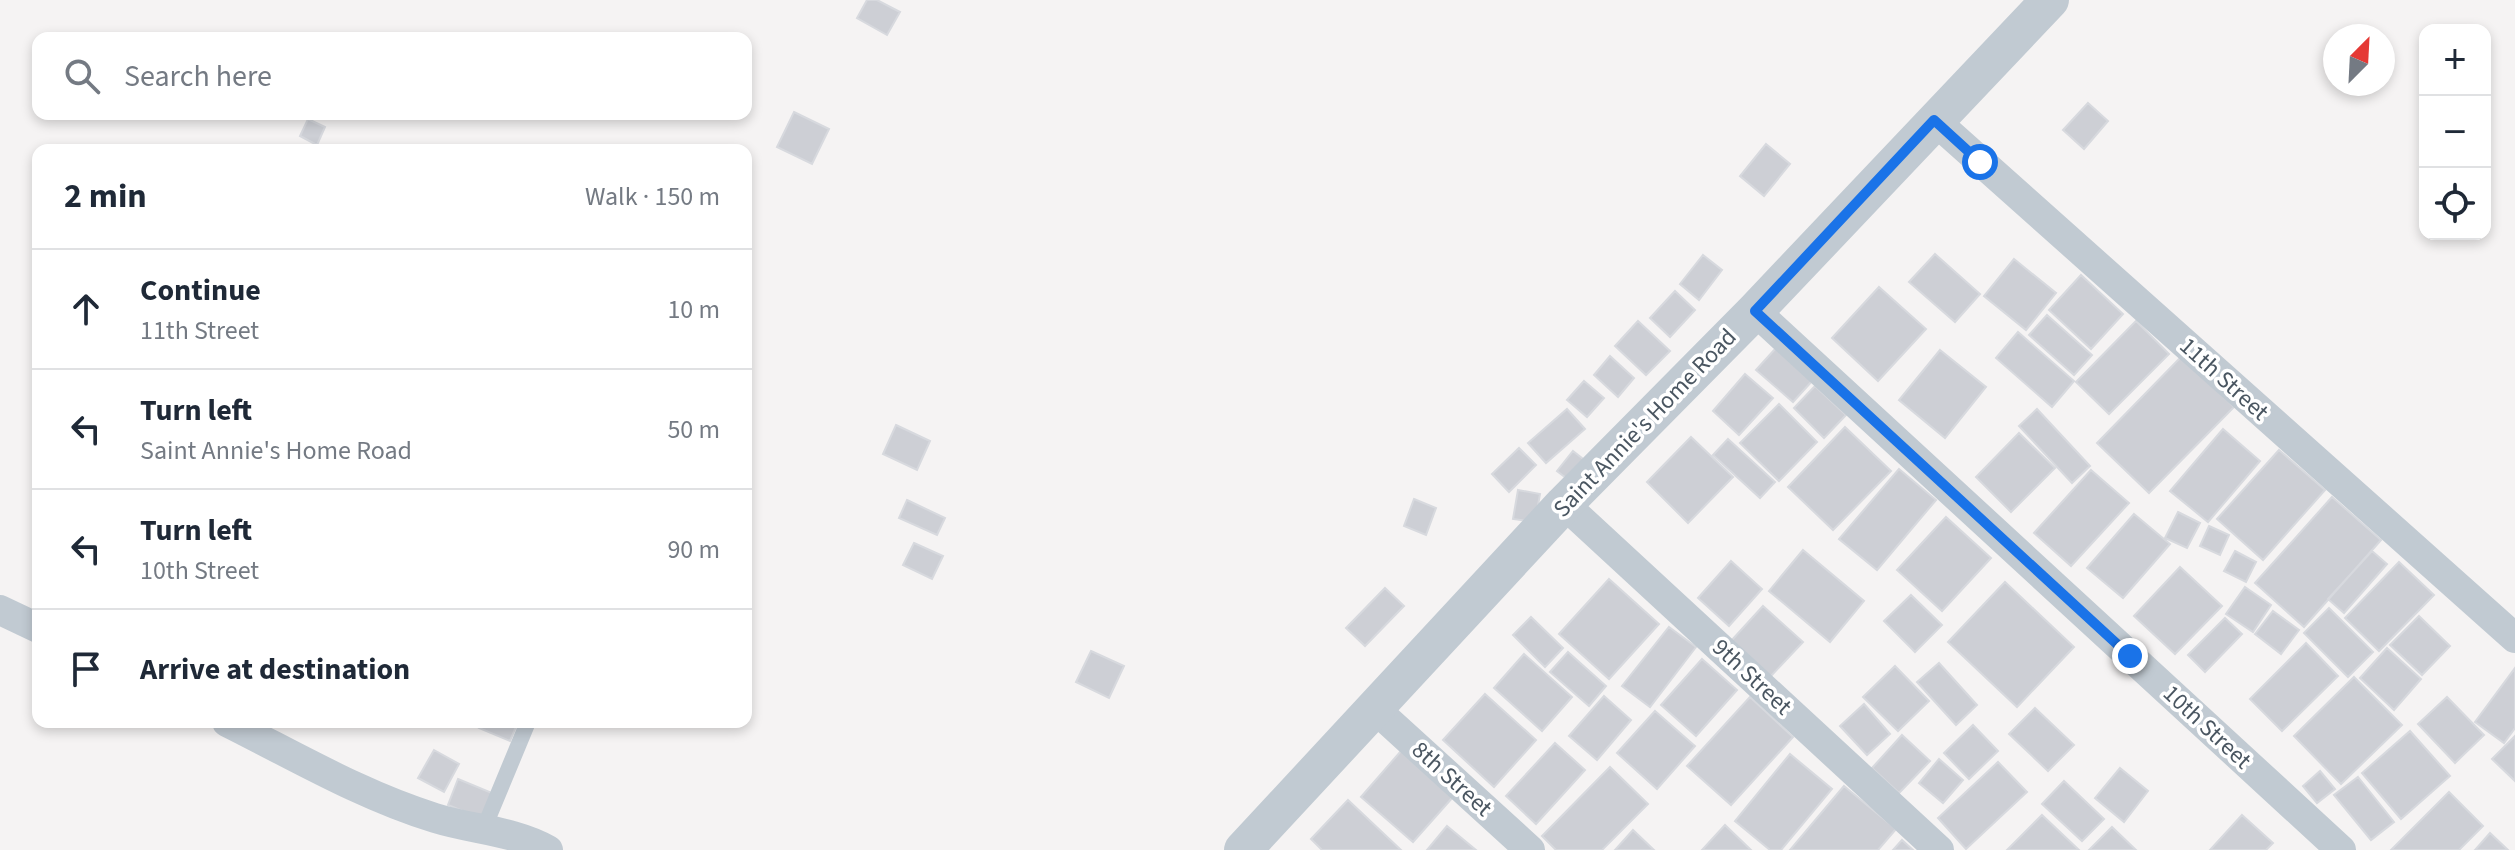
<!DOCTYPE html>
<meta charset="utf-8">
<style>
body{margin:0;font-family:"Source Sans 3",sans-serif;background:#f2f2f3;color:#1f2937}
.controls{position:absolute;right:24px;top:24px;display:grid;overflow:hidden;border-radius:16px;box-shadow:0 4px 12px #0003}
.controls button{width:72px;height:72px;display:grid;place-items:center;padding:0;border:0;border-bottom:2px solid #e0e1e3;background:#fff;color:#1f2937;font:40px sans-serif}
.compass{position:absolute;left:2323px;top:24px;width:72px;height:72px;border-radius:50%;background:#fff;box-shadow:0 4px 12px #0003;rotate:24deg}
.stop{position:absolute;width:24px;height:24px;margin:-18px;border:6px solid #1a73e8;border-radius:50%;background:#fff}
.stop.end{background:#1a73e8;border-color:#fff;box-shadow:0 2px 8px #0008}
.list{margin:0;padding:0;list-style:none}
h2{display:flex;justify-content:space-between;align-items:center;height:104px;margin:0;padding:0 32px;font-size:34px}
h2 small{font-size:26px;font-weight:400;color:#747a83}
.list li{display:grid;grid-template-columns:52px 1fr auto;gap:24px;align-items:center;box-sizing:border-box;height:120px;padding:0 32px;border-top:2px solid #e0e1e3}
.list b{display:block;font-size:30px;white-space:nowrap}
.list p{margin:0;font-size:26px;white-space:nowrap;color:#747a83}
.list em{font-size:26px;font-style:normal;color:#747a83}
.icon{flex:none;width:44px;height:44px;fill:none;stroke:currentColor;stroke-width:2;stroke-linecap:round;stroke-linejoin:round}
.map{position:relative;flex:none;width:2515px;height:850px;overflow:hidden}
.search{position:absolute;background:#fff;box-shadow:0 4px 12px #0003;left:32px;top:32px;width:720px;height:88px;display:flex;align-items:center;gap:20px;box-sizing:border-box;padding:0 28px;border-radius:16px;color:#747a83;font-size:30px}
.panel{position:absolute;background:#fff;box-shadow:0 4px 12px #0003;left:32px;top:144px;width:720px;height:584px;border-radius:16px}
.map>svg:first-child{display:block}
.building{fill:#cdcfd5;stroke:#d7d9de;stroke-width:2}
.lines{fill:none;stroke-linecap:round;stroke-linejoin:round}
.service{stroke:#c1cad2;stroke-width:16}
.minor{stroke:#c1cad2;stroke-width:30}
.tertiary{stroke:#c1cad2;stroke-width:38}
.route{stroke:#1a73e8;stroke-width:10}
.labels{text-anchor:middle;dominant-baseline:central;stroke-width:7;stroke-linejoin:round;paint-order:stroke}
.street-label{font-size:24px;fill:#4a5661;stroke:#fff}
</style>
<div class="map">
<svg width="2515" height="850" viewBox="0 0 2515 850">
<rect width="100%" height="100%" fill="#f5f3f3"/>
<path class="building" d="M867,0H877L900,12L887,35L857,18Z
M2088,103L2108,121L2084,149L2063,130Z
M794,112L829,129L812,164L777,147Z
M308,119L325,127L317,145L300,136Z
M1766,144L1790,164L1764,196L1740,176Z
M1935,254L1980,294L1955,322L1909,282Z
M1703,255L1722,270L1699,300L1680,284Z
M2014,259L2056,293L2026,330L1984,296Z
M2081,275L2123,314L2091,349L2049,310Z
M1879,287L1926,329L1878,381L1832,338Z
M1675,291L1695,310L1670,337L1650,318Z
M2047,315L2092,355L2074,375L2029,335Z
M1638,321L1670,351L1646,375L1615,346Z
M2136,321L2169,354L2109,414L2076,382Z
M2018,332L2074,381L2052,407L1996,358Z
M1776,348L1813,380L1793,402L1756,370Z
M1940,350L1986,387L1945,438L1899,400Z
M1610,356L1634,378L1618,397L1594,375Z
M2182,356L2234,407L2149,493L2097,443Z
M1745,374L1773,398L1739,435L1713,411Z
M1584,381L1604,398L1587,417L1567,400Z
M1815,386L1846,415L1824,438L1794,408Z
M1779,404L1817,442L1779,481L1740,443Z
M1567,409L1585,429L1546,463L1528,443Z
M2037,409L2090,466L2072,483L2019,426Z
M896,425L930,441L917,470L883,454Z
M1845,427L1891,471L1833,530L1788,487Z
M2223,429L2260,461L2208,522L2170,491Z
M2019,433L2055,468L2011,512L1976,477Z
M1691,437L1733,477L1688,523L1647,482Z
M1728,439L1775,482L1760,498L1713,455Z
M1519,448L1536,465L1509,492L1492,474Z
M2279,450L2325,490L2263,560L2217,519Z
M1573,451L1592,466L1575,485L1557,471Z
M1899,469L1936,500L1877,570L1839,539Z
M2091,470L2129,503L2071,566L2034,533Z
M1518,490L1540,494L1535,522L1513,519Z
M2332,497L2381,540L2304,627L2255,583Z
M1414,499L1436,508L1426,535L1404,526Z
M907,500L945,518L937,535L899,518Z
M2178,512L2200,523L2187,548L2165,538Z
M2134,514L2170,544L2123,598L2087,568Z
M1946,517L1991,558L1942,611L1897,570Z
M2209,526L2229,535L2220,555L2200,546Z
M914,543L943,556L932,579L903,565Z
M1803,550L1864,601L1830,642L1769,591Z
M2235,551L2256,562L2246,582L2224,571Z
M2372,551L2387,564L2344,613L2328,599Z
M1731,561L1762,589L1729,626L1698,598Z
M2399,562L2434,595L2379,651L2345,618Z
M2180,567L2222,606L2175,654L2134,616Z
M1609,579L1659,624L1609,679L1559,634Z
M2005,582L2074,647L2017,707L1948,642Z
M2245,587L2271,605L2253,632L2226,614Z
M1385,588L1404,606L1365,646L1346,628Z
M1911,595L1942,625L1915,652L1884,621Z
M1763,606L1803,642L1770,677L1731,641Z
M2329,608L2373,652L2348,677L2304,633Z
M2273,611L2299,630L2281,654L2255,634Z
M2419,616L2450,646L2422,675L2390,645Z
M1531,617L1563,648L1545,667L1513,635Z
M2225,618L2242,634L2205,672L2188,655Z
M1669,627L1696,647L1650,707L1622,686Z
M2306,643L2338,676L2282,731L2250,699Z
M2387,648L2421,679L2394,710L2360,678Z
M1091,651L1124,666L1109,698L1076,682Z
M1568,652L1606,686L1589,706L1550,672Z
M1524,654L1572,697L1542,731L1494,688Z
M1702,659L1737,690L1696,736L1661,705Z
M1939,663L1977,705L1956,725L1917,682Z
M1895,666L1929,701L1898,731L1863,697Z
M2515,668V728L2504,743L2475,722Z
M2354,677L2402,725L2341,784L2294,736Z
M1485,694L1536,740L1494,787L1443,740Z
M1604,696L1631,720L1597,760L1569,736Z
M1750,697L1793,737L1731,805L1687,766Z
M2447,697L2484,735L2455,763L2418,724Z
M1864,704L1890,734L1867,755L1840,726Z
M2035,708L2074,745L2048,771L2009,734Z
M1655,711L1695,746L1657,789L1617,753Z
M482,722H518L510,741L479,728Z
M1973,725L1998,751L1969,779L1944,753Z
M2410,731L2450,776L2401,819L2362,773Z
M1902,735L1930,761L1899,793L1872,768Z
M2515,736V781L2492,759Z
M1555,743L1585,770L1536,824L1506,796Z
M434,750L459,764L444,792L418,778Z
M1401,751L1453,797L1413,842L1361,797Z
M1790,754L1832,789L1781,850H1770L1735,821Z
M1939,759L1963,780L1943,803L1919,783Z
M1998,762L2027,792L1966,849L1938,818Z
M1610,767L1648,804L1602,850H1556L1542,836Z
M2120,768L2148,791L2124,822L2095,798Z
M2320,771L2335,789L2317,803L2303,786Z
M2358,777L2394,822L2371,840L2334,795Z
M458,779L492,793L482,819L448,805Z
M2064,781L2104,819L2082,841L2042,804Z
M1844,786L1896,829L1878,850H1790Z
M2449,792L2483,826L2459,850H2391Z
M1348,800L1401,850H1322L1311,839Z
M2042,815L2079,850H2007Z
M2242,815L2273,843L2266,850H2210Z
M1725,825L1751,850H1702Z
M1447,826L1476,850H1427Z
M2112,827L2136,850H2089Z
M1633,830L1654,850H1615Z
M2490,833L2508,850H2475Z
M1902,840L1913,850H1893Z"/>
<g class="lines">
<path class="service" d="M484,828L528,722"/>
<path class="minor" d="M1934,120L2515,638
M1755,311L2341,850
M1564,504L1939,850
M0,610L38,628
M1374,708L1530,850
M227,722C295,756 363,796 435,818C473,830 512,830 548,850"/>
<path class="tertiary" d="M1243,850L1564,504L1755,311L2050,0"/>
</g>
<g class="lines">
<path class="route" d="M1980,162L1934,120L1755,311L2130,656"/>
</g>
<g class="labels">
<g class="street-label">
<text transform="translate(2224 379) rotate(42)">11th Street</text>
<text transform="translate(1645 423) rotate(-46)">Saint Annie's Home Road</text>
<text transform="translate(1752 677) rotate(43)">9th Street</text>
<text transform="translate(2207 727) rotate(43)">10th Street</text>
<text transform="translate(1452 779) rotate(42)">8th Street</text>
</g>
</g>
</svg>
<div class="controls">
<button>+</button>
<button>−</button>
<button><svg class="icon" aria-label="locate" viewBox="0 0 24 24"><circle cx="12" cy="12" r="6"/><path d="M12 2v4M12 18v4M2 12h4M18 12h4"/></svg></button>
</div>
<svg class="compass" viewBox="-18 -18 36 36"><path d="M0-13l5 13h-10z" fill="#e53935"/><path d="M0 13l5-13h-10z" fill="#747a83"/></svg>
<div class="stop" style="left:1980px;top:162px"></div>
<div class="stop end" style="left:2130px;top:656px"></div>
<div class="search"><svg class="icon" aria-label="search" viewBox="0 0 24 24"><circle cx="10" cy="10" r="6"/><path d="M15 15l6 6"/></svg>Search here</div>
<section class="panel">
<h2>2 min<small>Walk · 150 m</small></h2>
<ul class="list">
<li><svg class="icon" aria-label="ahead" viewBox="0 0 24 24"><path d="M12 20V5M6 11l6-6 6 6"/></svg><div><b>Continue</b><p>11th Street</p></div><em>10 m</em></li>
<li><svg class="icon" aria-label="left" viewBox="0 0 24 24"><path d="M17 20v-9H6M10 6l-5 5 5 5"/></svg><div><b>Turn left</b><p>Saint Annie's Home Road</p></div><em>50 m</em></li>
<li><svg class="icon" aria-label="left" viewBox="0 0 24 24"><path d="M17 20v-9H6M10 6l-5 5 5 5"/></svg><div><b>Turn left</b><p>10th Street</p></div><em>90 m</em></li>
<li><svg class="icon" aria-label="arrive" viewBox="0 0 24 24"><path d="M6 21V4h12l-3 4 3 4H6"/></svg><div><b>Arrive at destination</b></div></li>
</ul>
</section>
</div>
